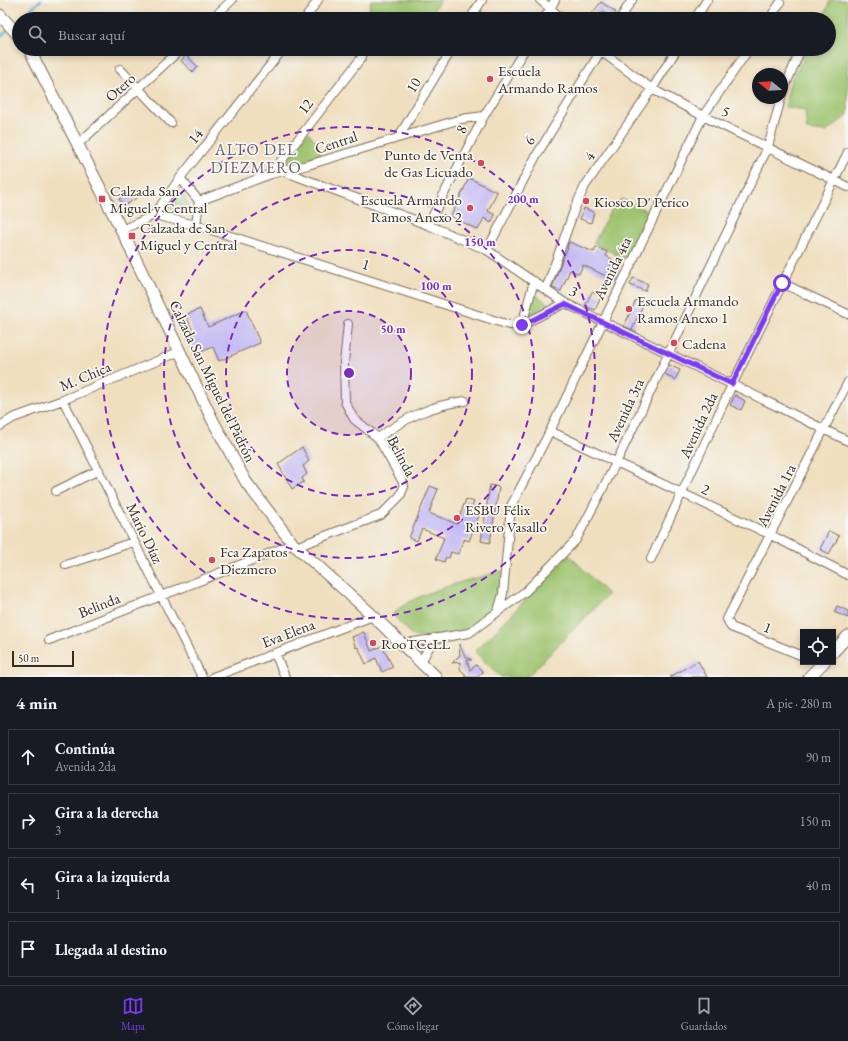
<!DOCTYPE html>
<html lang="es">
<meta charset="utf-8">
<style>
body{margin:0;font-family:"EB Garamond",serif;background:#242831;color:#f1f3f6}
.controls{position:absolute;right:12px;bottom:12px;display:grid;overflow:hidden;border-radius:0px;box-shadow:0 2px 6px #0003}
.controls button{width:36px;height:36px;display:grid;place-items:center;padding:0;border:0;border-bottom:1px solid #363941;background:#171b24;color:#f1f3f6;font:20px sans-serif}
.compass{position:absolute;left:752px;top:68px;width:36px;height:36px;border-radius:50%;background:#171b24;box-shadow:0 2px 6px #0003;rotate:288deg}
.scale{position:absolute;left:12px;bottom:10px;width:62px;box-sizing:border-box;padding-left:4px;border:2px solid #3b2a1e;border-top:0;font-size:11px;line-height:14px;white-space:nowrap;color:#3b2a1e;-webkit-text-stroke:3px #f6f6f2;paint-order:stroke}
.stop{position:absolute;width:12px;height:12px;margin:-9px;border:3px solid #7c3aed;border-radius:50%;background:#fff}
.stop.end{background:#7c3aed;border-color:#fff;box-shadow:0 1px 4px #0008}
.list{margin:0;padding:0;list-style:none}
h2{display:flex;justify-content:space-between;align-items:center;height:52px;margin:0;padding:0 16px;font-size:17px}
h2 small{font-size:13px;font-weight:400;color:#9ea1a6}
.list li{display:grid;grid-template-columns:26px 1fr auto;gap:12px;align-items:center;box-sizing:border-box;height:56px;margin:0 8px 8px;padding:0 8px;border:1px solid #363941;border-radius:0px}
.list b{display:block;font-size:15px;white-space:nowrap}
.list p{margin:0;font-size:13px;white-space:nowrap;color:#9ea1a6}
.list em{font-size:13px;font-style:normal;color:#9ea1a6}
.icon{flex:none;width:22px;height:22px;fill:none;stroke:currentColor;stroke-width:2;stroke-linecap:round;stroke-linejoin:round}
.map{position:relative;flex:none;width:848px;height:677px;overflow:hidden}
.search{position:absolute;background:#171b24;box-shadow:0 2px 6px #0003;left:12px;right:12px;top:12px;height:44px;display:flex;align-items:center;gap:10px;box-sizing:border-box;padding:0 14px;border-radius:22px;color:#9ea1a6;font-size:15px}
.sheet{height:308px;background:#171b24}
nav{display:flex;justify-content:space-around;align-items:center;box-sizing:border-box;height:56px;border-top:1px solid #363941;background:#171b24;font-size:11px;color:#9ea1a6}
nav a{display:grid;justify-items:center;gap:2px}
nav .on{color:#7c3aed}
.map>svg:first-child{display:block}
.green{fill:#9dc36d;stroke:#6c7646}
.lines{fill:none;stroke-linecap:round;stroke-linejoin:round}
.stream{stroke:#61acd9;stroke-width:2.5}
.building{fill:#c3b9f3}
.street-casing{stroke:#7a6956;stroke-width:10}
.secondary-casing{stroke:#7a6956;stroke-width:13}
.street{stroke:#fff;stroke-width:8}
.secondary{stroke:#fff;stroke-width:11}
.route{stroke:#7c3aed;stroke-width:5}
.ring{fill:none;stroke:#7b2cbf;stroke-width:2;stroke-dasharray:7 5}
.poi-dot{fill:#d1495b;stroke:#f6f6f2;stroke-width:1.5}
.labels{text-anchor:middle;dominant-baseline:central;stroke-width:3.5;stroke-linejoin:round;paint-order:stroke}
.poi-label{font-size:15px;fill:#3b2a1e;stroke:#f6f6f2;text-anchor:start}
.street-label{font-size:15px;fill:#3b2a1e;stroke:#f6f6f2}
.neighbourhood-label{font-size:16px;letter-spacing:1px;fill:#6b5c69;stroke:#f6f6f2}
.centre{fill:#7b2cbf;stroke:#f6f6f2;stroke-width:2}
.ring-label{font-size:12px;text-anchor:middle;font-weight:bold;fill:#7b2cbf;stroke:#f6f6f2;stroke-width:3.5;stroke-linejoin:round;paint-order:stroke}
</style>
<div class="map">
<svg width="848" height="677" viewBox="0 0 848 677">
<rect width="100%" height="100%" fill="#f6f6f2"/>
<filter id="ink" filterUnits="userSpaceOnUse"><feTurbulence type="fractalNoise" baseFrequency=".025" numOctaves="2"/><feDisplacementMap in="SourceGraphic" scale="8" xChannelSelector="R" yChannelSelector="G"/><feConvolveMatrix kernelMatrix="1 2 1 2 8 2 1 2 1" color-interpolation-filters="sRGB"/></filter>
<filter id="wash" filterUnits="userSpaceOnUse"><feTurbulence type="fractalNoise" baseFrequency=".012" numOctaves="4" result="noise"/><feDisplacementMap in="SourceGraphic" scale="16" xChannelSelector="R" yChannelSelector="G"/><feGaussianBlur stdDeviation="0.9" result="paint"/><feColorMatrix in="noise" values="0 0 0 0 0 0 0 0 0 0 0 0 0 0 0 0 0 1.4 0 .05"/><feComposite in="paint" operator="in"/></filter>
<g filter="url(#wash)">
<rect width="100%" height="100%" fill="#f0dfbf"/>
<path class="green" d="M371,0H440L428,19H367Z
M830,0H848V115L826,132L807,130L805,110L785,107L791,80L809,49H829V19H823Z
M308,132L318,144L321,155L288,167L284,161Z
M176,192L183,194L191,210L189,215L162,212Z
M621,199L649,212L625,259L594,243L610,211Z
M533,293L550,305L528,316Z
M569,555L608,594L527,677H501L475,652Z
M503,571L499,603L468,631L425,638L413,636L394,616V613C413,593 475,578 503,571Z"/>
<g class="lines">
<path class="stream" d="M20,19L41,0
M0,37L8,30"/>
</g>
<g id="blocks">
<path class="building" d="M601,2L616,12L612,17L603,11L597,19H588Z
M186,55L198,67L193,72L181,61Z
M469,178L497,192L488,211L495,215L491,223L484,218L478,230L451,216Z
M133,189L138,197L124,206L119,199Z
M584,208L594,212L591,223L580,219Z
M569,242L594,252L596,247L607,252L606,256L612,259L610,265L620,270L616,281L583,265L579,274L570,270L561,291L552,288L562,260L568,248H567Z
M633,278L648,284L645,291L630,285Z
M592,292L601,297L595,310L585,306Z
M636,300L644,303L632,330L624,326Z
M200,309L208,327L246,310L260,343L219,361L213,347L196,354L188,337L194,334L186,315Z
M669,365L680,370L675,380L665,374Z
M735,395L745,401L741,410L730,405Z
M302,447L309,461L303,466L307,474L302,478L304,482L292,489L278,464Z
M490,485L499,487L490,543L481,541Z
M430,486L438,489L429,513L457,524L466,499L474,502L471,509L480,513L469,541L464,539L458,554L451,552L449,558L446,557L444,562L436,559L444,538L422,529L417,541L409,538Z
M829,531L839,536L829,554L820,549Z
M837,606L848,611V618L834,612Z
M364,632L371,651L382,646L393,667L382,672L376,658L366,664L358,647L356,648L352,637Z
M459,644L465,656L472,660H467L470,670L476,665L483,672L478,677H464L466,675L460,669V662L452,663L460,655Z
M698,661L707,677H670Z"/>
</g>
</g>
<g filter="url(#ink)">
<use href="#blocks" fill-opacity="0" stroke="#7a6956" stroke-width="1"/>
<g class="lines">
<defs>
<path id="street" d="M540,0L563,19
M212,19L232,0
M305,19L318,0
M470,19L482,0
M544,19L555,0
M620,19L632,0
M695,19L707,0
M769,19L780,3
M598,49L652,89L703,116L848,187
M120,69L171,123
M782,94L801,49
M399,136L452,49
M77,145L181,49
M283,171L428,225L487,250L565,303L848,441
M271,174L362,57
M180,178L199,201L196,225
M199,201L271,174L308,165L461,119L484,116
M154,215L196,225L509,325H522L565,303
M428,225L484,116L525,49
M122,230L154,215L180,178L283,49
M487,250L536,156L602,49
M782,283L848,314
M546,289L575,208L585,186L652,89L677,49
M522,325L534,281
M63,400L202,677
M0,426L13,418L63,400L181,351
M550,431L771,535L848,575
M378,438C405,418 431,405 465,401
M56,491L99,470
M296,547L381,515L400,496L404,487L403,482L378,438L354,419L345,402L344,363L348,324
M651,559L732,385L848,152
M66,565L133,542
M498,611L503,594L511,506L550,431L703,116L749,49
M49,640L293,544
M402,644L469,633L526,591L576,540L616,463L768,147L781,98
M275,653L285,677
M803,656L731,627L727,619L848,382
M421,662L434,638
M213,677L373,616"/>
<path id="secondary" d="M0,15L19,36
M29,49L125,237L212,419L246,482L293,544L368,611L436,677
M833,652L848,636
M809,677L824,662"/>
</defs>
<use href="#street" class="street-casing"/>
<use href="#secondary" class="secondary-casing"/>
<use href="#street" class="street"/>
<use href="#secondary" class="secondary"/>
</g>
</g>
<g class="lines" filter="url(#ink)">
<path class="route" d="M522,325L565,304L732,384L782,283"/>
</g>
<circle cx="349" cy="373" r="62" fill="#7b2cbf" fill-opacity=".12"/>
<g class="ring">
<circle cx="349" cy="373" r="62"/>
<circle cx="349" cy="373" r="123"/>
<circle cx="349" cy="373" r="185"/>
<circle cx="349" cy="373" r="246"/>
</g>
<g class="poi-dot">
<circle cx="490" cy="79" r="4"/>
<circle cx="481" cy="163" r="4"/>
<rect x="98" y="195" width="8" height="8" rx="2"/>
<circle cx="586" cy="201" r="4"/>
<circle cx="470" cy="208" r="4"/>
<rect x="128" y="232" width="8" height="8" rx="2"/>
<circle cx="629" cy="309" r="4"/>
<circle cx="674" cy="343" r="4"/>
<circle cx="457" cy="518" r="4"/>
<circle cx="212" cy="560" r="4"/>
<circle cx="373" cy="643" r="4"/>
</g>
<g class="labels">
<g class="poi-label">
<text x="498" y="70">Escuela<tspan x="498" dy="17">Armando Ramos</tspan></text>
<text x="473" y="154" text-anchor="end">Punto de Venta<tspan x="473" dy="17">de Gas Licuado</tspan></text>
<text x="110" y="190">Calzada San<tspan x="110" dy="17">Miguel y Central</tspan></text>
<text x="462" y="199" text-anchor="end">Escuela Armando<tspan x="462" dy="17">Ramos Anexo 2</tspan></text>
<text x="594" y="201">Kiosco D' Perico</text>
<text x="140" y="227">Calzada de San<tspan x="140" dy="17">Miguel y Central</tspan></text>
<text x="637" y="300">Escuela Armando<tspan x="637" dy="17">Ramos Anexo 1</tspan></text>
<text x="682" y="343">Cadena</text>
<text x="465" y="509">ESBU Félix<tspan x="465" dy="17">Rivero Vasallo</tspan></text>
<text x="220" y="551">Fca Zapatos<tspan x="220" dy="17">Diezmero</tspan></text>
<text x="381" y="643">RooTCeLL</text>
</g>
<g class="street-label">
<text transform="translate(413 85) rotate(-59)">10</text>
<text transform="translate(120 87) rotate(-42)">Otero</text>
<text transform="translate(305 106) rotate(-52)">12</text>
<text transform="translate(726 111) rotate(25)">5</text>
<text transform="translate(461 129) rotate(-63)">8</text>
<text transform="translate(195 136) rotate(-51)">14</text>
<text transform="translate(529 140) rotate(-58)">6</text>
<text transform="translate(336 142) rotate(-18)">Central</text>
<text transform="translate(589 156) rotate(-55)">4</text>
<text transform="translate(366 264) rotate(18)">1</text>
<text transform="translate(612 268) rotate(-64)">Avenida 4ta</text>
<text transform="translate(574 291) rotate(31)">3</text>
<text transform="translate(85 376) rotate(-23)">M. Chica</text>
<text transform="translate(213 381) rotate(64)">Calzada San Miguel del Padrón</text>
<text transform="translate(625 410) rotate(-65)">Avenida 3ra</text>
<text transform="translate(698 425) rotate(-65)">Avenida 2da</text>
<text transform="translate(402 456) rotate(62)">Belinda</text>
<text transform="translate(706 489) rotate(26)">2</text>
<text transform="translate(776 495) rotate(-63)">Avenida 1ra</text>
<text transform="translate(145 533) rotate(64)">Mario Díaz</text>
<text transform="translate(99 605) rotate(-22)">Belinda</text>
<text transform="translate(768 627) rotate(22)">1</text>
<text transform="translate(288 633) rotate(-21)">Eva Elena</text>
</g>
<g class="neighbourhood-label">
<text x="256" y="149">ALTO DEL<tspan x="256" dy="18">DIEZMERO</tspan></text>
</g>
</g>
<circle cx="349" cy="373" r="6" class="centre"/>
<g class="ring-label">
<text x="523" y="203">200 m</text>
<text x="480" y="246">150 m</text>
<text x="436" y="290">100 m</text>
<text x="393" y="333">50 m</text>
</g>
</svg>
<div class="controls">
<button><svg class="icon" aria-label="locate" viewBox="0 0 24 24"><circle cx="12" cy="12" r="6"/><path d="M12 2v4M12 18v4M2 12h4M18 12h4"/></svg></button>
</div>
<svg class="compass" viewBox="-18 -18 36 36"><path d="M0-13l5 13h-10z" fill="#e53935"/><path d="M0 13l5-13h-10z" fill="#9ea1a6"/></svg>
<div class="scale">50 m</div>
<div class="stop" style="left:782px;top:283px"></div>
<div class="stop end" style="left:522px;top:325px"></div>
<div class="search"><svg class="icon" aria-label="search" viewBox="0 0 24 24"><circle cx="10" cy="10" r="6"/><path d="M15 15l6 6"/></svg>Buscar aquí</div>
</div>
<section class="sheet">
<h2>4 min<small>A pie · 280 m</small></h2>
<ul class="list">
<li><svg class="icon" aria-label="ahead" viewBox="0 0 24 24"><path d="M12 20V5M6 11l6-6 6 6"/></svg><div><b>Continúa</b><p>Avenida 2da</p></div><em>90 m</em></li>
<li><svg class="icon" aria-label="right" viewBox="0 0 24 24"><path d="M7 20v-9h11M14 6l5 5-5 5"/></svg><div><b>Gira a la derecha</b><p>3</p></div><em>150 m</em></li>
<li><svg class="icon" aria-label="left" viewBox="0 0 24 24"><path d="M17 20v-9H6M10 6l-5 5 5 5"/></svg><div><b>Gira a la izquierda</b><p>1</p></div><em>40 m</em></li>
<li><svg class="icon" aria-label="arrive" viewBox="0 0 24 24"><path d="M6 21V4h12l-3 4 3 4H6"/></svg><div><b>Llegada al destino</b></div></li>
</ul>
</section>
<nav>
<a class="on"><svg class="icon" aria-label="map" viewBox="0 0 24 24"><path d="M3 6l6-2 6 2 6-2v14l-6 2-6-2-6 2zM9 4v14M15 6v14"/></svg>Mapa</a>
<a><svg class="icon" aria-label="directions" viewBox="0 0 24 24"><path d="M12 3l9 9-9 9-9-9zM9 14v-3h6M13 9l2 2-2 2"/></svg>Cómo llegar</a>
<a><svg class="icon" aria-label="saved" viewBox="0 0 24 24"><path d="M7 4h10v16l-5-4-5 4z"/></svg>Guardados</a>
</nav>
